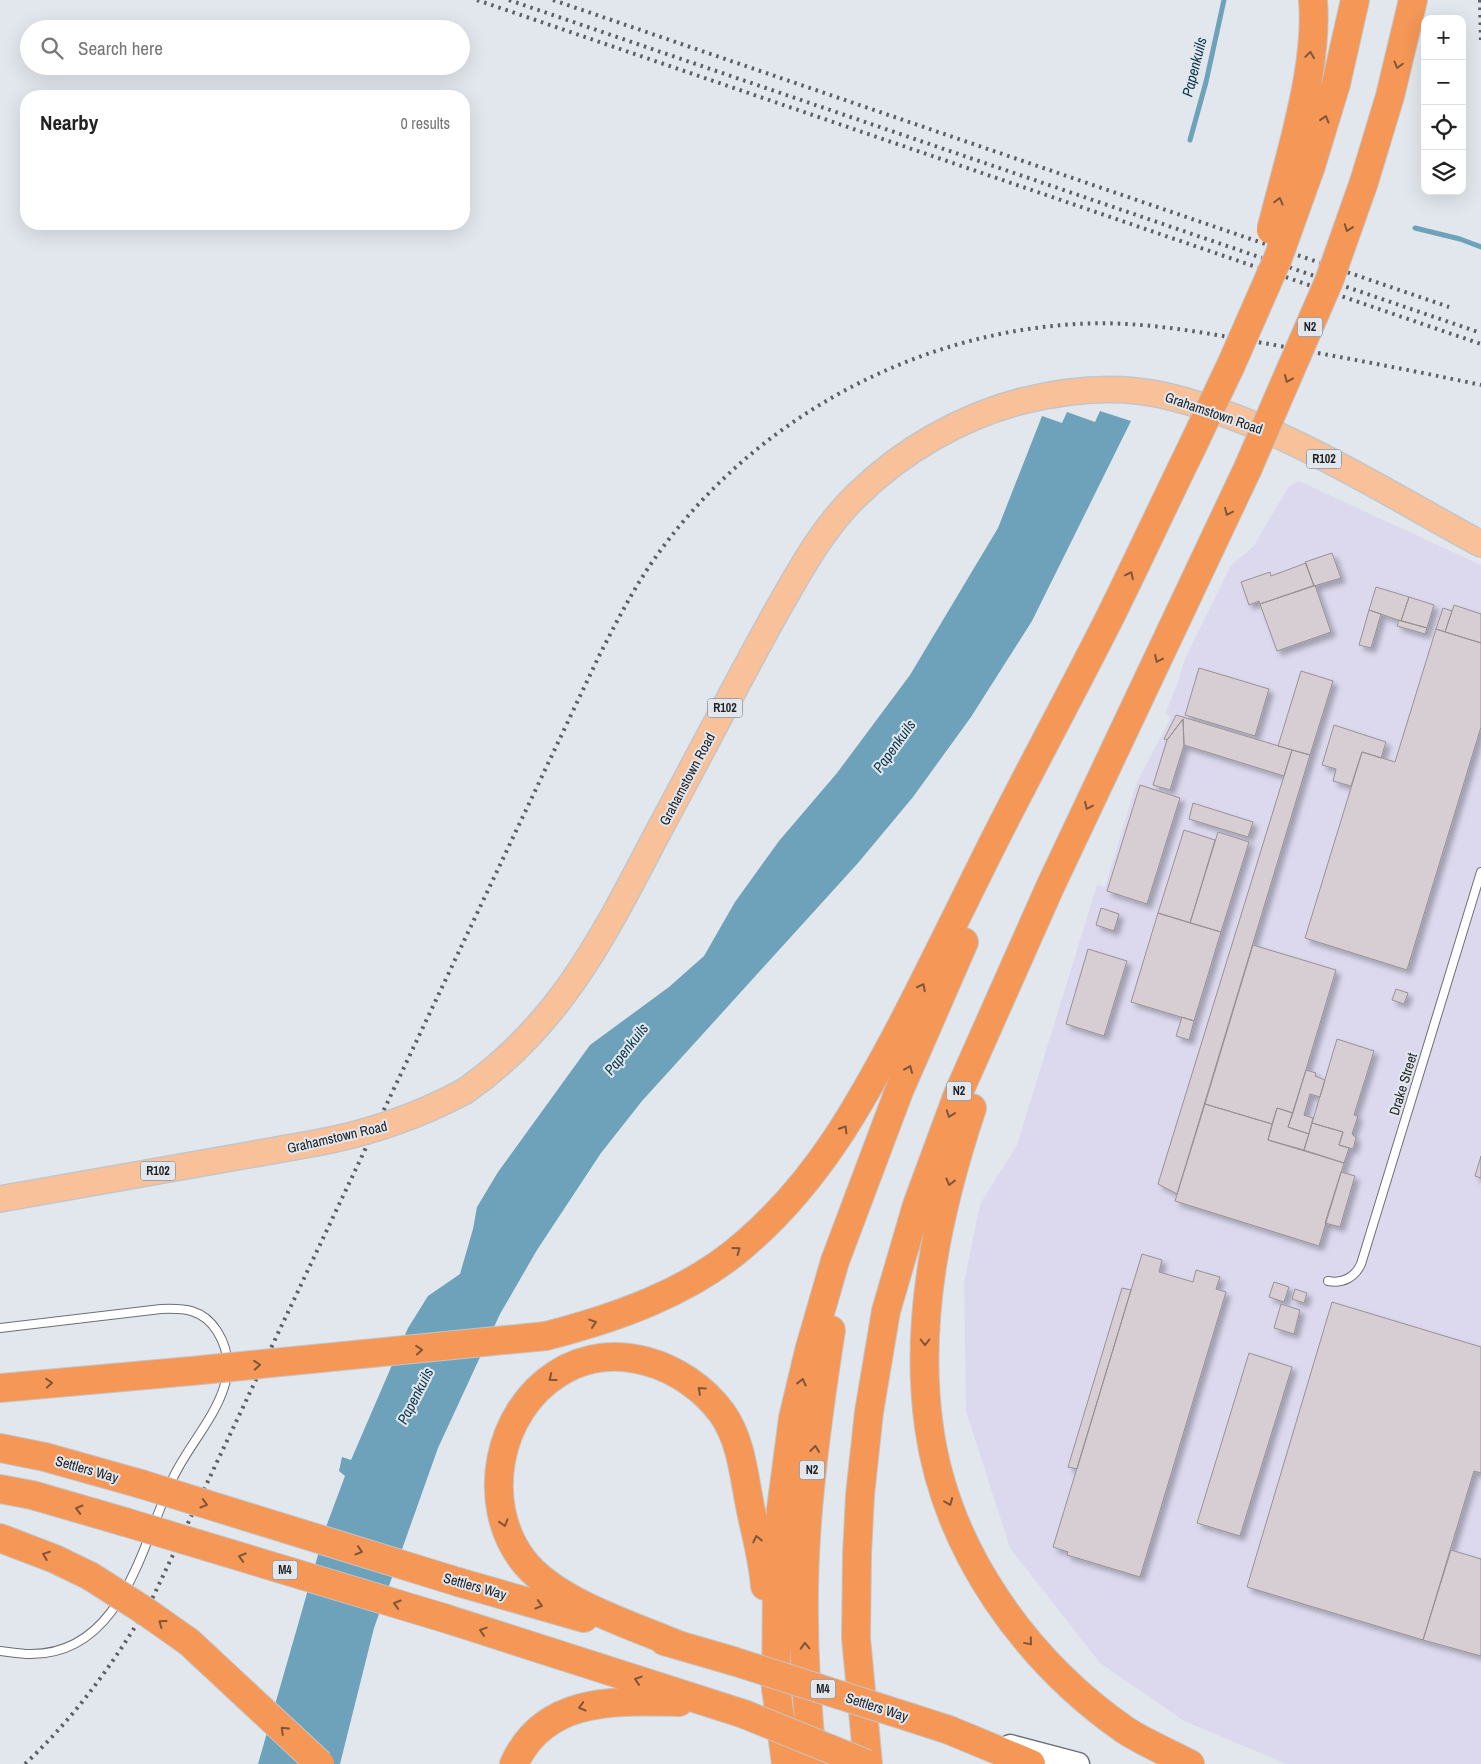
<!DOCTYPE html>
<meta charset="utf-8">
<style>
body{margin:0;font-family:"Archivo Narrow",sans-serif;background:#f2f2f2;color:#222}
.controls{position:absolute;right:15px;top:15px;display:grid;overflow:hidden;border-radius:10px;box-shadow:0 5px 20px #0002}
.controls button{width:45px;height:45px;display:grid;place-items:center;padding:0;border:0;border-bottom:1px solid #e0e0e0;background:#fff;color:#222;font:25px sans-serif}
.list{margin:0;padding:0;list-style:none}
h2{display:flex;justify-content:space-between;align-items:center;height:65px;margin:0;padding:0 20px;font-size:21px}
h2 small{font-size:16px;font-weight:400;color:#767676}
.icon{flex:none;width:28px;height:28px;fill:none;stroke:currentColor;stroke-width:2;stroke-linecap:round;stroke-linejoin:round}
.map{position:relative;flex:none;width:1481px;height:1764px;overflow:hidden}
.search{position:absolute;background:#fff;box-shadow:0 5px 20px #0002;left:20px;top:20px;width:450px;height:55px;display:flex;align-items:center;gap:12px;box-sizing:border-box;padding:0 18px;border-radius:28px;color:#767676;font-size:19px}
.panel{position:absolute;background:#fff;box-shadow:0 5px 20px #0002;left:20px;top:90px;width:450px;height:140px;border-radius:20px}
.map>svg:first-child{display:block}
.industrial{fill:#dcd9ef}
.water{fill:#6ea2bb}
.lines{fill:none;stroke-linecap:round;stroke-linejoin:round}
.stream{stroke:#6ea2bb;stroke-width:5}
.building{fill:#d6ced2;stroke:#989194;filter:url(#shadow)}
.service-casing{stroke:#6b6f75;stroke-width:10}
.secondary-casing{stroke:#6b6f75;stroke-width:25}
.primary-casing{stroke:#c5c5c6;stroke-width:28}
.motorway-casing{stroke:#c5c5c6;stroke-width:30}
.service{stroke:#fff;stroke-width:8}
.secondary{stroke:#fff;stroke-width:22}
.primary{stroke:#f8c19a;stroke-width:25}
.motorway{stroke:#f49757;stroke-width:28}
.rail{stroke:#5c5f63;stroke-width:4;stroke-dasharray:2.5 5;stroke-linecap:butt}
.primary-bridge-casing{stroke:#c5c5c6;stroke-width:28;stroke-linecap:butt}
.motorway-bridge-casing{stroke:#c5c5c6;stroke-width:30;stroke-linecap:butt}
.primary-bridge{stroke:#f8c19a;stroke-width:25}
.motorway-bridge{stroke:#f49757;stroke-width:28}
.oneway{stroke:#7f563a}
.labels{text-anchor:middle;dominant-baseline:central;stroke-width:4;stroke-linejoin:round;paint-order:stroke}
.shield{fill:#e2e7ed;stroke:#5a5c60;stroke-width:1}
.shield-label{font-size:12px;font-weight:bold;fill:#1f2023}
.street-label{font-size:14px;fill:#1f2023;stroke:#e2e7ed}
.water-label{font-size:15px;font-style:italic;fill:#0a384b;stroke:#e2e7ed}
</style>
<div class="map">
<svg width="1481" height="1764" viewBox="0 0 1481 1764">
<defs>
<filter id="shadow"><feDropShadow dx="4.5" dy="4.5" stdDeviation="2.5" flood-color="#0004"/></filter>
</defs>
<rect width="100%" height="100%" fill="#e2e7ed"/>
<path class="industrial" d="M1299,481L1481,565V1764H1286L1184,1721L1100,1663L1010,1548L966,1411L964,1283L980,1204L1017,1145L1097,885L1105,887L1136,784L1171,717L1165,714L1178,682L1184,661L1231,565L1253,547L1289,486Z"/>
<path class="water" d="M1100,411L1131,421L1032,621L971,717L913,797L858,863L642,1101L601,1153L537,1250L500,1314L438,1448L374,1628L340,1764H258L326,1527L345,1476L339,1471L342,1457L351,1460L408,1328L428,1296L460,1274L473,1229L477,1207L498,1172L590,1045L669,987L704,956L735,902L779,841L837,773L910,675L998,528L1042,416L1062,423L1067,412L1095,422Z"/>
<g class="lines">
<path class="stream" d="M1190,140L1206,82L1224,0
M1415,228L1460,239L1481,247"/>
</g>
<path class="building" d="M1332,553L1341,578L1314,586L1305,562Z
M1306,563L1314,586L1260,604L1259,601L1249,605L1241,582L1270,572L1271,576Z
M1315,585L1331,632L1277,651L1260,604Z
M1376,587L1409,597L1401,621L1369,610Z
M1409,597L1434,605L1427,628L1401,621Z
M1454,605L1481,614V643L1445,632Z
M1443,608L1452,611L1445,632L1436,629Z
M1369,610L1381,614L1371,648L1359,645Z
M1399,620L1427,628L1425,634L1397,626Z
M1436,629L1481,643V727L1407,970L1305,938L1362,752L1395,762Z
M1199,668L1269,689L1255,736L1185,715Z
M1301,671L1333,681L1310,755L1278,746Z
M1176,715L1292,750L1284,776L1184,745L1183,719L1167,740L1164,739Z
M1183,719L1184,745L1170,790L1153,785L1167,740Z
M1334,725L1386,742L1381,758L1362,752L1351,786L1333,781L1336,769L1322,765Z
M1292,750L1310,755L1177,1194L1158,1184Z
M1140,785L1180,798L1147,904L1107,891Z
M1193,803L1253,822L1248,837L1189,819Z
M1184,830L1215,840L1190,923L1158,913Z
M1218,832L1249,842L1221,932L1190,923Z
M1101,908L1119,914L1114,931L1096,925Z
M1158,913L1221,932L1194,1021L1131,1002Z
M1253,945L1336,970L1293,1113L1277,1108L1272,1124L1205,1104Z
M1088,949L1127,961L1104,1036L1066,1024Z
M1396,989L1408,993L1404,1004L1392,1000Z
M1182,1017L1194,1021L1189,1040L1176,1036Z
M1337,1039L1374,1051L1354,1115L1358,1116L1352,1134L1356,1138L1353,1149L1339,1145L1343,1132L1312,1123Z
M1306,1070L1316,1073L1315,1076L1325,1080L1320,1097L1310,1094L1304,1115L1313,1118L1309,1134L1288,1127Z
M1205,1104L1272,1124L1268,1140L1344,1163L1319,1246L1175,1201Z
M1277,1108L1293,1113L1288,1127L1309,1134L1304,1150L1268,1140Z
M1312,1123L1343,1132L1339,1145L1349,1148L1344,1163L1304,1150Z
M1481,1156V1178L1475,1176Z
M1341,1172L1355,1176L1340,1227L1325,1223Z
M1142,1254L1162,1260L1159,1272L1193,1282L1196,1270L1220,1277L1216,1289L1226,1292L1140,1577L1067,1555L1068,1552L1053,1547Z
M1274,1282L1289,1287L1284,1302L1269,1297Z
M1122,1288L1131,1290L1077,1469L1068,1467Z
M1295,1289L1307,1293L1304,1303L1292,1299Z
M1332,1302L1481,1347V1473L1474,1471L1423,1640L1247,1587Z
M1281,1304L1300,1310L1294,1334L1274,1328Z
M1249,1353L1292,1367L1240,1536L1197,1523Z
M1451,1550L1481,1559V1656L1423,1640Z"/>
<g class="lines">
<defs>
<path id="service" d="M1328,1281C1343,1284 1355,1277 1361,1264L1481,872
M0,1328L161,1309C184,1308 203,1309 217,1331C251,1384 194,1432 173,1478C142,1543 123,1655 30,1654C20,1654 10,1652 0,1651"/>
<path id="secondary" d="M1010,1746L1078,1764"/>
<path id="primary" d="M465,1091C561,1024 604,935 657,834C696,762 734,688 774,616C798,574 822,528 858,494C903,450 961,417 1022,401C1066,390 1117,385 1162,395C1276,421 1379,489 1481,544
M0,1199L316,1143"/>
<path id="motorway" d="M1291,154C1303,107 1317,49 1313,0
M1311,166L1336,84L1355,0
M1364,182L1390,96L1413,0
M972,1108C938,1210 914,1320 929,1427C946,1550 1025,1660 1125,1730C1145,1743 1169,1753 1190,1764
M546,1336C616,1318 691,1292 746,1243C818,1181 861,1103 904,1021C935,961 964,901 994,841C1031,768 1070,696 1107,623C1136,565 1163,506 1192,447
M0,1388L191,1371
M0,1448L45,1457L141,1484
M0,1489L32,1495L125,1522
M0,1538L55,1559L90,1576
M458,1582L584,1618
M444,1618L744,1714
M664,1641L733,1661
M681,1646C632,1625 554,1602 522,1559C480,1502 497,1412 557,1374C612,1338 685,1363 722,1413C742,1441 744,1478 751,1511C756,1535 763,1560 765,1586
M774,1673L786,1764
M776,1691L777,1578L781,1509L793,1418L809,1351L835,1261L899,1091L964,942
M912,1718L949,1730L1031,1764
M514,1764C545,1696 616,1701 679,1702
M813,1764C804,1684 801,1602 807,1522C812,1457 821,1394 831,1330
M868,1764L856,1638L857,1555L860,1495L869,1412L886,1311L917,1205L958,1094L1050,887L1248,468"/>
</defs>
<use href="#service" class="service-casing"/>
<use href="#secondary" class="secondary-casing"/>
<use href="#primary" class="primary-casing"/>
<use href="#motorway" class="motorway-casing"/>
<use href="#service" class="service"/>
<use href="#secondary" class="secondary"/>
<use href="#primary" class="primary"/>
<use href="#motorway" class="motorway"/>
<path class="rail" d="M477,0L1481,344
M509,0L1481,333
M553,0L1449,307
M1480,0L1481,43
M25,1764C77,1715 117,1659 153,1597L599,656C616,623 633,589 655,558C751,422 909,334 1076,324C1141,320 1205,333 1269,344C1340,357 1411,370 1481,385"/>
<defs>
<path id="primary-bridge" d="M316,1143C370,1133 417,1117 465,1091"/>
<path id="motorway-bridge" d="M1271,230L1291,154
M1192,447L1231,365L1278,258L1311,166
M1248,468L1329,281L1364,182
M191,1371L546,1336
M141,1484L458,1582
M125,1522L444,1618
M90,1576L145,1611L189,1642L320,1764
M733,1661L912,1718
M744,1714L867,1764"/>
</defs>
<use href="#primary-bridge" class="primary-bridge-casing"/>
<use href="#motorway-bridge" class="motorway-bridge-casing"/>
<use href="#primary-bridge" class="primary-bridge"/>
<use href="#motorway-bridge" class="motorway-bridge"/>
</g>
<defs><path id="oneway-chevron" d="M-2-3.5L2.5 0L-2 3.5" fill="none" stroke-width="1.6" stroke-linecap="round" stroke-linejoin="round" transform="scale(1.25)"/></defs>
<g class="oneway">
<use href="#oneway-chevron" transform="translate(1310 55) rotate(-82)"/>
<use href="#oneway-chevron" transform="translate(1398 65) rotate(105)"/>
<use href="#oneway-chevron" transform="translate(1325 119) rotate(-73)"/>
<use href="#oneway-chevron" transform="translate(1279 201) rotate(-75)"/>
<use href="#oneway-chevron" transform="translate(1348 228) rotate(110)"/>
<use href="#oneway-chevron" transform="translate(1288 379) rotate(113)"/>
<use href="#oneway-chevron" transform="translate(1228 512) rotate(115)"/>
<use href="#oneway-chevron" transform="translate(1130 575) rotate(-64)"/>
<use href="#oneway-chevron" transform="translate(1158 659) rotate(115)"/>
<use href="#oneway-chevron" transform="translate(1088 806) rotate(115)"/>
<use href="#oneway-chevron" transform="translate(922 987) rotate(-63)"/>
<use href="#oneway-chevron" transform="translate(909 1069) rotate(-67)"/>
<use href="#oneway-chevron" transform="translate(950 1114) rotate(110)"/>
<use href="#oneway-chevron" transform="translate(844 1129) rotate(-58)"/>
<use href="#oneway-chevron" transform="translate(950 1182) rotate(104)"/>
<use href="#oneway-chevron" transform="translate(737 1250) rotate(-36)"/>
<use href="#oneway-chevron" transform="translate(593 1323) rotate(-18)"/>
<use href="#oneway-chevron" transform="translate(925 1342) rotate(90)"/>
<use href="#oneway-chevron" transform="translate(419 1350) rotate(-5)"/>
<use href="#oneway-chevron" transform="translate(257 1365) rotate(-5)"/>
<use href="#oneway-chevron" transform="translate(552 1378) rotate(142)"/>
<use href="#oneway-chevron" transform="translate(802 1382) rotate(-76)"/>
<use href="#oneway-chevron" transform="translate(49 1383) rotate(-5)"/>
<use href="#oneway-chevron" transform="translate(701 1390) rotate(-138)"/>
<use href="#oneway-chevron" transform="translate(815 1449) rotate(-84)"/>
<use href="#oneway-chevron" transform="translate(949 1502) rotate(69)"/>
<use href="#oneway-chevron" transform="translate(204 1504) rotate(17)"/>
<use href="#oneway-chevron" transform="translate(79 1509) rotate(-164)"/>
<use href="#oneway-chevron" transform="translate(504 1523) rotate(73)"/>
<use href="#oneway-chevron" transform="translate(757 1539) rotate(-102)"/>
<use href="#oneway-chevron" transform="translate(359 1551) rotate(17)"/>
<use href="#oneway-chevron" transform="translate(46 1555) rotate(-159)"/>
<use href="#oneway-chevron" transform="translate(242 1557) rotate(-163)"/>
<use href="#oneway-chevron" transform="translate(397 1604) rotate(-163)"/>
<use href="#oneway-chevron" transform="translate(539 1605) rotate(16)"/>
<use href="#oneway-chevron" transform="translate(162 1623) rotate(-144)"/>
<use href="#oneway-chevron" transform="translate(483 1631) rotate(-162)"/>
<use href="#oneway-chevron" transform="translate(1029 1642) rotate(50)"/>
<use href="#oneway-chevron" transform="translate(805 1646) rotate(-92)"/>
<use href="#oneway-chevron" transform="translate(638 1680) rotate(-162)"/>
<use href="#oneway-chevron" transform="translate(582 1707) rotate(164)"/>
<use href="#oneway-chevron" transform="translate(284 1730) rotate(-136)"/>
</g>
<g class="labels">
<g class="shield">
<rect x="1297.5" y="317.5" width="25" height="19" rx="4"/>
<rect x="1306.5" y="449.5" width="35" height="19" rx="4"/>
<rect x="707.5" y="698.5" width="35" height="19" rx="4"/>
<rect x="946.5" y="1081.5" width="25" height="19" rx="4"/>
<rect x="140.5" y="1161.5" width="35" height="19" rx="4"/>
<rect x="799.5" y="1460.5" width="25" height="19" rx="4"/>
<rect x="272.5" y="1560.5" width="25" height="19" rx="4"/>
<rect x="810.5" y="1679.5" width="25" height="19" rx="4"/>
</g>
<g class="shield-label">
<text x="1310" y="327">N2</text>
<text x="1324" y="459">R102</text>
<text x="725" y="708">R102</text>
<text x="959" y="1091">N2</text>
<text x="158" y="1171">R102</text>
<text x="812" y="1470">N2</text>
<text x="285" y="1570">M4</text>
<text x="823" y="1689">M4</text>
</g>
<g class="street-label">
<text transform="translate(1214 413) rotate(19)">Grahamstown Road</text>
<text transform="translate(687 779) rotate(-62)">Grahamstown Road</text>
<text transform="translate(1403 1084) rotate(-73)">Drake Street</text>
<text transform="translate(337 1137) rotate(-13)">Grahamstown Road</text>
<text transform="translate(87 1469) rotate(16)">Settlers Way</text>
<text transform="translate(475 1586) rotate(16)">Settlers Way</text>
<text transform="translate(877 1707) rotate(18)">Settlers Way</text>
</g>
<g class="water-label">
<text transform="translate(1194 67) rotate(-76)">Papenkuils</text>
<text transform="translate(894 746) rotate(-54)">Papenkuils</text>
<text transform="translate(626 1049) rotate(-52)">Papenkuils</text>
<text transform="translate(415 1396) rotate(-63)">Papenkuils</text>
</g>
</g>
</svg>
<div class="controls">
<button>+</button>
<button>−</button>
<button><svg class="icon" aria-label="locate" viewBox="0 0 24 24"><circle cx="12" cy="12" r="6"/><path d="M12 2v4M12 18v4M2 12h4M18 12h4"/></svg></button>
<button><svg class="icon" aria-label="layers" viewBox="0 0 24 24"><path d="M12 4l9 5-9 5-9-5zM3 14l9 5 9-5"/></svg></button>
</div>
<div class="search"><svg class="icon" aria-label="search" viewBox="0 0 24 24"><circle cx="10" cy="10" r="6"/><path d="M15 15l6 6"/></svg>Search here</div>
<section class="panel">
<h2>Nearby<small>0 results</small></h2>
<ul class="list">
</ul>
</section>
</div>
